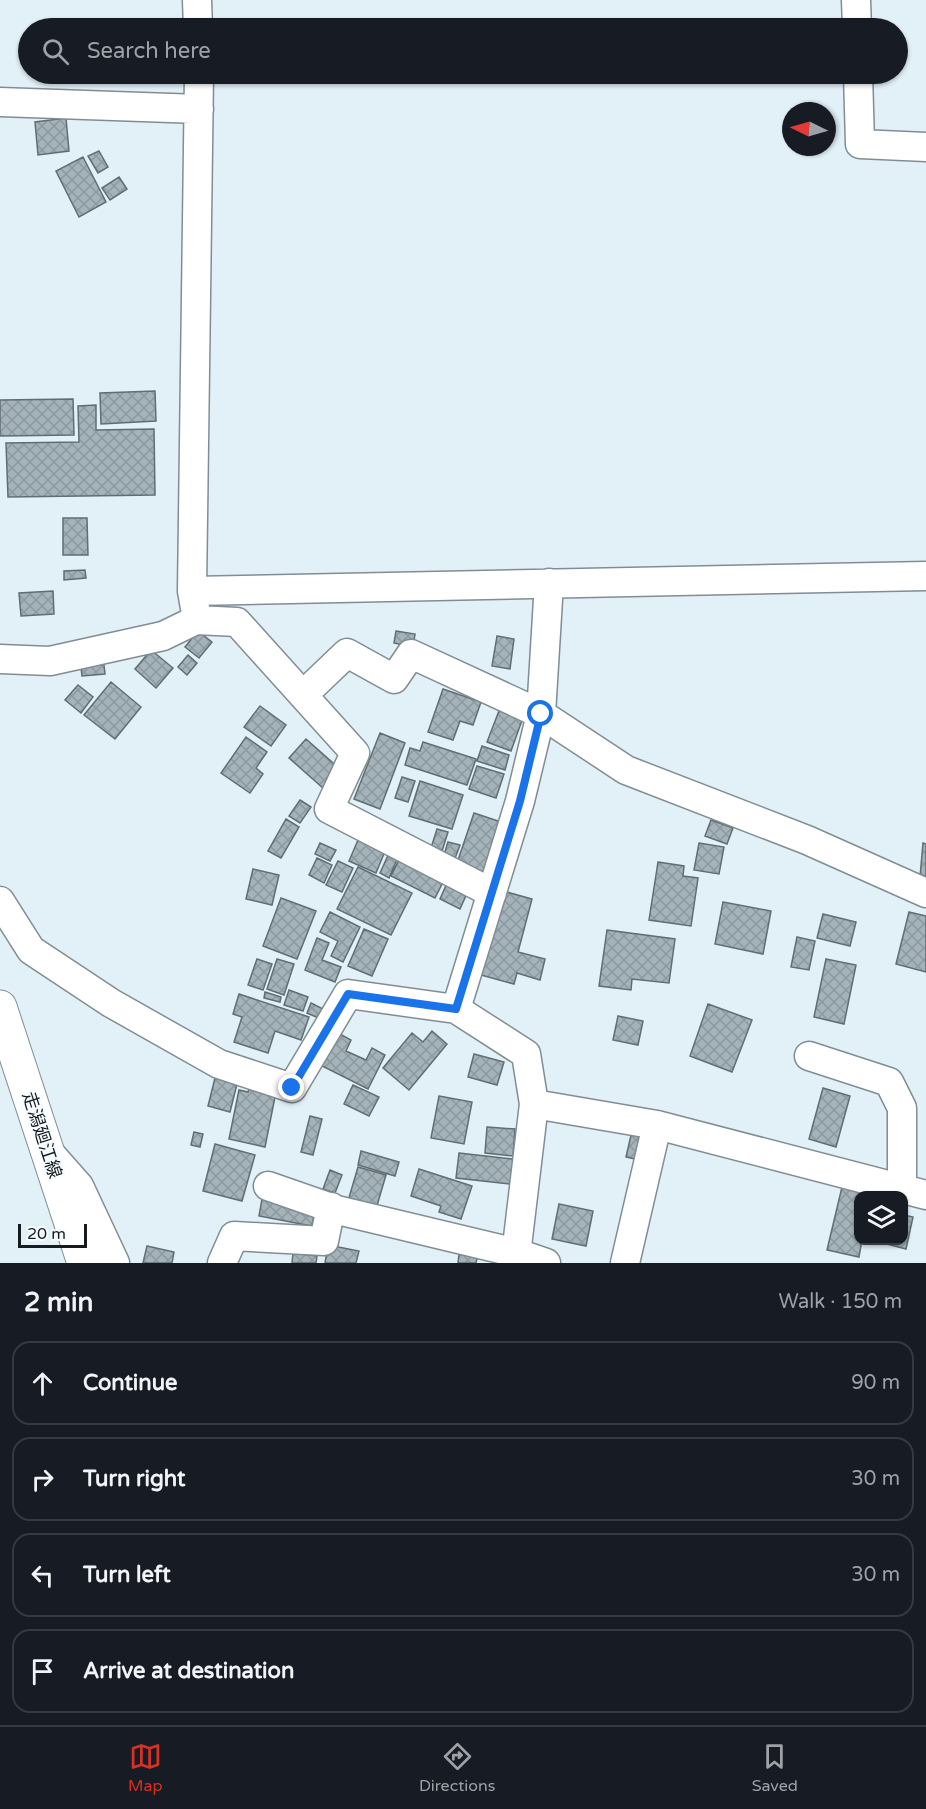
<!DOCTYPE html>
<meta charset="utf-8">
<style>
body{margin:0;font-family:"Varela Round","Noto Sans JP",sans-serif;background:#20242c;color:#f1f3f6}
.controls{position:absolute;right:18px;bottom:18px;display:grid;overflow:hidden;border-radius:12px;box-shadow:0 2px 4px #0004}
.controls button{width:54px;height:54px;display:grid;place-items:center;padding:0;border:0;border-bottom:2px solid #363941;background:#171b24;color:#f1f3f6;font:30px sans-serif}
.compass{position:absolute;left:782px;top:102px;width:54px;height:54px;border-radius:50%;background:#171b24;box-shadow:0 2px 4px #0004;rotate:275deg}
.scale{position:absolute;left:18px;bottom:15px;width:69px;box-sizing:border-box;padding-left:6px;border:3px solid #161c1e;border-top:0;font-size:16px;line-height:21px;white-space:nowrap;color:#161c1e;-webkit-text-stroke:4px #f6fcff;paint-order:stroke}
.stop{position:absolute;width:18px;height:18px;margin:-14px;border:4px solid #1a73e8;border-radius:50%;background:#fff}
.stop.end{background:#1a73e8;border-color:#fff;box-shadow:0 2px 6px #0008}
.list{margin:0;padding:0;list-style:none}
h2{display:flex;justify-content:space-between;align-items:center;height:78px;margin:0;padding:0 24px;font-size:26px}
h2 small{font-size:20px;font-weight:400;color:#9ea1a6}
.list li{display:grid;grid-template-columns:39px 1fr auto;gap:18px;align-items:center;box-sizing:border-box;height:84px;margin:0 12px 12px;padding:0 12px;border:2px solid #363941;border-radius:18px}
.list b{display:block;font-size:22px;white-space:nowrap}
.list em{font-size:20px;font-style:normal;color:#9ea1a6}
.icon{flex:none;width:33px;height:33px;fill:none;stroke:currentColor;stroke-width:2;stroke-linecap:round;stroke-linejoin:round}
.map{position:relative;flex:none;width:926px;height:1263px;overflow:hidden}
.search{position:absolute;background:#171b24;box-shadow:0 2px 4px #0004;left:18px;right:18px;top:18px;height:66px;display:flex;align-items:center;gap:15px;box-sizing:border-box;padding:0 21px;border-radius:33px;color:#9ea1a6;font-size:22px}
.sheet{height:462px;background:#171b24}
nav{display:flex;justify-content:space-around;align-items:center;box-sizing:border-box;height:84px;border-top:2px solid #363941;background:#171b24;font-size:16px;color:#9ea1a6}
nav a{display:grid;justify-items:center;gap:3px}
nav .on{color:#d93025}
.map>svg:first-child{display:block}
.building{fill:url(#building-cross-hatch);stroke:#606e74;stroke-width:1.5}
.lines{fill:none;stroke-linecap:round;stroke-linejoin:round}
.minor-casing{stroke:#808e94;stroke-width:31}
.secondary-casing{stroke:#808e94;stroke-width:35}
.minor{stroke:#fff;stroke-width:28}
.secondary{stroke:#fff;stroke-width:33}
.route{stroke:#1a73e8;stroke-width:8}
.labels{text-anchor:middle;dominant-baseline:central;stroke-width:5;stroke-linejoin:round;paint-order:stroke}
.street-label{font-size:18px;fill:#161c1e;stroke:#f6fcff}
</style>
<div class="map">
<svg width="926" height="1263" viewBox="0 0 926 1263">
<defs>
<pattern id="building-cross-hatch" width="8" height="8" patternUnits="userSpaceOnUse" patternTransform="scale(1.5)"><rect width="8" height="8" fill="#a4b3b9"/><path d="M0 0l8 8M0 8l8-8" fill="none" stroke="#8c999f"/></pattern>
</defs>
<rect width="100%" height="100%" fill="#e1f1f7"/>
<path class="building" d="M66,118L69,151L38,155L35,122Z
M99,151L108,167L98,173L88,156Z
M83,157L106,202L79,217L56,171Z
M119,177L127,189L110,200L102,188Z
M155,391L156,421L101,424L100,393Z
M73,399L74,435L0,436V400Z
M96,405V430L154,429L155,495L8,497L6,443L79,442L78,406Z
M63,518H87L88,555H63Z
M85,570L86,578L64,580V571Z
M53,591L54,614L21,616L19,593Z
M198,631L212,642L199,658L185,647Z
M396,631L415,634L413,647L394,643Z
M497,636L514,639L510,669L492,666Z
M151,650L173,668L156,688L135,669Z
M188,655L197,663L187,675L178,667Z
M103,656L105,674L82,676L80,659Z
M111,682L141,707L115,739L84,715Z
M78,685L93,697L81,713L65,700Z
M443,689L481,702L473,725L460,721L453,740L428,732Z
M502,703L525,712L511,751L487,742Z
M260,706L286,725L271,746L244,727Z
M380,733L405,743L380,809L354,799Z
M246,737L267,752L256,768L263,774L250,793L221,773Z
M306,739L341,770L324,789L289,758Z
M423,742L476,759L467,785L405,765L410,748L420,751Z
M482,746L509,755L505,770L477,761Z
M477,766L504,774L496,798L469,789Z
M402,777L415,781L408,802L395,798Z
M420,781L463,795L452,829L409,816Z
M300,800L311,807L300,823L289,816Z
M474,813L501,822L484,873L457,863Z
M286,819L299,827L281,858L268,851Z
M711,820L733,828L727,844L705,836Z
M437,829L448,832L442,851L431,848Z
M361,833L388,844L376,873L349,861Z
M448,842L460,845L454,861L443,858Z
M320,843L336,850L330,861L315,854Z
M699,843L724,847L719,874L694,870Z
M923,843L926,844V878L920,877Z
M390,851L399,855L389,878L380,873Z
M317,858L332,865L324,883L309,875Z
M400,858L444,880L435,898L391,876Z
M338,861L353,868L342,892L326,885Z
M658,862L684,866L683,876L698,878L691,926L649,920Z
M358,867L412,893L391,935L337,909Z
M253,869L279,875L272,905L246,899Z
M448,881L468,891L460,909L440,899Z
M503,891L532,899L518,952L545,959L540,980L517,973L514,984L481,975Z
M281,898L316,911L297,959L263,946Z
M723,902L771,911L763,954L715,944Z
M330,912L360,927L343,962L331,956L338,941L320,932Z
M909,912L926,916V972L896,964Z
M823,914L856,922L850,946L817,938Z
M364,929L388,939L372,976L348,966Z
M607,930L675,939L669,983L632,979L631,990L599,986Z
M797,937L815,941L809,970L791,967Z
M317,938L329,943L322,960L341,967L335,982L305,970Z
M257,959L272,964L263,990L248,985Z
M277,959L294,964L284,995L267,989Z
M826,959L856,965L844,1024L814,1017Z
M289,990L308,997L303,1011L284,1005Z
M265,992L281,997L280,1002L264,998Z
M239,994L309,1017L301,1040L275,1031L268,1053L234,1042L242,1017L233,1014Z
M311,1003L325,1010L321,1019L307,1013Z
M708,1004L752,1020L732,1072L690,1056Z
M618,1016L643,1021L638,1045L613,1040Z
M432,1031L447,1044L409,1090L383,1068L412,1033L423,1042Z
M338,1033L351,1040L346,1051L366,1060L372,1048L385,1055L368,1089L322,1066Z
M474,1054L504,1062L497,1085L468,1077Z
M215,1078L237,1084L230,1112L208,1106Z
M353,1085L379,1097L369,1116L344,1104Z
M250,1086L276,1092L265,1147L229,1139L239,1090L248,1092Z
M823,1088L850,1096L836,1147L809,1139Z
M439,1096L472,1102L464,1144L431,1138Z
M310,1116L322,1119L313,1155L301,1152Z
M487,1127L515,1129L513,1156L485,1153Z
M632,1131L642,1133L635,1159L626,1157Z
M194,1132L203,1134L200,1147L191,1145Z
M215,1144L255,1155L242,1201L203,1191Z
M361,1151L399,1162L395,1176L358,1165Z
M459,1153L513,1159L511,1184L456,1178Z
M358,1167L386,1175L376,1209L348,1201Z
M419,1169L472,1186L461,1219L439,1212L441,1206L411,1196Z
M330,1170L342,1175L335,1193L323,1189Z
M842,1187L873,1196H858V1240H862L859,1257L827,1250Z
M262,1199L315,1208L312,1226L259,1216Z
M559,1204L593,1211L586,1246L552,1239Z
M904,1215L913,1217L906,1249L883,1243L884,1240H904Z
M328,1245L359,1251L356,1263H325Z
M147,1246L174,1252L172,1263H143Z
M460,1246L479,1249L476,1263H458Z
M293,1253L317,1256L316,1263H292Z"/>
<g class="lines">
<defs>
<path id="minor" d="M197,0L198,28
M856,0L857,28
M858,74L860,144L926,147
M0,102L199,109
M192,591L926,576
M195,608L192,591L199,74
M0,659L50,661L163,636L196,620L237,622L355,753L329,809L492,893
M303,695L347,653L394,679L411,654L541,714L626,770L807,840L926,893
M0,901L31,950L111,1003L219,1064L292,1088L348,994L456,1009L526,1054L534,1104L515,1263
M456,1009L520,801L541,714L549,583
M809,1056L889,1082L902,1108V1187
M534,1104L657,1125L926,1195
M48,1151L79,1186L115,1263
M268,1186L337,1210L517,1253L546,1263
M222,1263L234,1236L324,1241L331,1207
M625,1263L657,1125"/>
<path id="secondary" d="M0,1007L84,1263"/>
</defs>
<use href="#minor" class="minor-casing"/>
<use href="#secondary" class="secondary-casing"/>
<use href="#minor" class="minor"/>
<use href="#secondary" class="secondary"/>
</g>
<g class="lines">
<path class="route" d="M292,1088L348,994L456,1009L520,801L541,714"/>
</g>
<g class="labels">
<g class="street-label">
<text transform="translate(42 1135) rotate(72)">走潟廻江線</text>
</g>
</g>
</svg>
<div class="controls">
<button><svg class="icon" aria-label="layers" viewBox="0 0 24 24"><path d="M12 4l9 5-9 5-9-5zM3 14l9 5 9-5"/></svg></button>
</div>
<svg class="compass" viewBox="-18 -18 36 36"><path d="M0-13l5 13h-10z" fill="#e53935"/><path d="M0 13l5-13h-10z" fill="#9ea1a6"/></svg>
<div class="scale">20 m</div>
<div class="stop" style="left:541px;top:714px"></div>
<div class="stop end" style="left:292px;top:1088px"></div>
<div class="search"><svg class="icon" aria-label="search" viewBox="0 0 24 24"><circle cx="10" cy="10" r="6"/><path d="M15 15l6 6"/></svg>Search here</div>
</div>
<section class="sheet">
<h2>2 min<small>Walk · 150 m</small></h2>
<ul class="list">
<li><svg class="icon" aria-label="ahead" viewBox="0 0 24 24"><path d="M12 20V5M6 11l6-6 6 6"/></svg><div><b>Continue</b></div><em>90 m</em></li>
<li><svg class="icon" aria-label="right" viewBox="0 0 24 24"><path d="M7 20v-9h11M14 6l5 5-5 5"/></svg><div><b>Turn right</b></div><em>30 m</em></li>
<li><svg class="icon" aria-label="left" viewBox="0 0 24 24"><path d="M17 20v-9H6M10 6l-5 5 5 5"/></svg><div><b>Turn left</b></div><em>30 m</em></li>
<li><svg class="icon" aria-label="arrive" viewBox="0 0 24 24"><path d="M6 21V4h12l-3 4 3 4H6"/></svg><div><b>Arrive at destination</b></div></li>
</ul>
</section>
<nav>
<a class="on"><svg class="icon" aria-label="map" viewBox="0 0 24 24"><path d="M3 6l6-2 6 2 6-2v14l-6 2-6-2-6 2zM9 4v14M15 6v14"/></svg>Map</a>
<a><svg class="icon" aria-label="directions" viewBox="0 0 24 24"><path d="M12 3l9 9-9 9-9-9zM9 14v-3h6M13 9l2 2-2 2"/></svg>Directions</a>
<a><svg class="icon" aria-label="saved" viewBox="0 0 24 24"><path d="M7 4h10v16l-5-4-5 4z"/></svg>Saved</a>
</nav>
